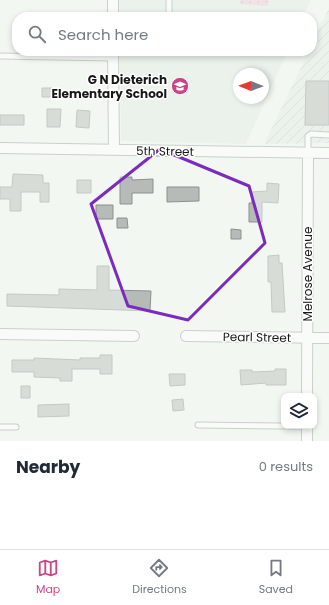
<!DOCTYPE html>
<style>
body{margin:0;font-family:Poppins,sans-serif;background:#f6f6f7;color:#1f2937}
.controls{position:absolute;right:12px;bottom:12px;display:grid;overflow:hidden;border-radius:8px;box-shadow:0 2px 6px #0003}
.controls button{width:36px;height:36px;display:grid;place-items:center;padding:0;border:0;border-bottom:1px solid #e0e1e3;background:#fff;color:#1f2937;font:20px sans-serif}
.compass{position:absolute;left:233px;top:68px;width:36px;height:36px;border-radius:50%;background:#fff;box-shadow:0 2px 6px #0003;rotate:271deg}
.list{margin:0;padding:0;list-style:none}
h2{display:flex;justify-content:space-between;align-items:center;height:52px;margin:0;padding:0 16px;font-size:17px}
h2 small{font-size:13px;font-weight:400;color:#747a83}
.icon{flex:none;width:22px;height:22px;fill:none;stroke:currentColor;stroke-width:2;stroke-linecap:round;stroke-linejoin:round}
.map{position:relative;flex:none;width:329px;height:441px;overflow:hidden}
.search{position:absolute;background:#fff;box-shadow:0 2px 6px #0003;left:12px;right:12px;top:12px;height:44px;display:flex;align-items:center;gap:10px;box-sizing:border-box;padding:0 14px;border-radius:16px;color:#747a83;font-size:15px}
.sheet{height:108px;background:#fff}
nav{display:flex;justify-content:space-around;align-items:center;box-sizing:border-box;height:56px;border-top:1px solid #e0e1e3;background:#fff;font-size:11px;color:#747a83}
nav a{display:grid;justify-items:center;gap:2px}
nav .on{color:#cb4586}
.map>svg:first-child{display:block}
.built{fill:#e1ece2;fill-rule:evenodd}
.industrial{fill:url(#industrial-furrows)}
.grass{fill:url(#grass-dots)}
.building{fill:#b6bbb7;stroke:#8d918d}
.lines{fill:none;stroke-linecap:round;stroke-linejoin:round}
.service-casing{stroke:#9b9f9b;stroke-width:7}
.minor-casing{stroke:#9b9f9b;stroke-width:12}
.service{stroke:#fff;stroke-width:5}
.minor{stroke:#fff;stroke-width:10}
.marked{fill:none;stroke:#7b2cbf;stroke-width:3;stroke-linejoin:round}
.labels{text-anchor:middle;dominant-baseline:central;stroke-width:3;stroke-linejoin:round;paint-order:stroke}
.poi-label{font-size:12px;font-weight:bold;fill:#161716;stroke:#fff;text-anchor:end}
.street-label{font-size:12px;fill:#161716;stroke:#fff}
</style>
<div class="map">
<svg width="329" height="441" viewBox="0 0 329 441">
<defs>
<pattern id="industrial-furrows" width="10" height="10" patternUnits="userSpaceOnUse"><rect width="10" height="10" fill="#e1ece2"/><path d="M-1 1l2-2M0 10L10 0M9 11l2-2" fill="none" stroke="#c0cac1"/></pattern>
<pattern id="grass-dots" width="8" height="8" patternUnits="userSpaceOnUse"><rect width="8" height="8" fill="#eecbd8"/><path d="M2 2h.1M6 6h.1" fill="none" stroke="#cbaeb9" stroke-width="1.8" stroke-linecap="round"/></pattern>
</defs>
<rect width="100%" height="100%" fill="#f2f7f2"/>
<path class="built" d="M119,0H311L303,17H120Z
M120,51H288L246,144L121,141ZM239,74H263V98H239Z"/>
<path class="industrial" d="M329,8V143L264,144L309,51H312V44Z"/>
<path class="grass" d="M240,0H269L268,6L240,4Z"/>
<path class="building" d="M306,81H329V125H305Z
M42,88H52V97H42Z
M47,109H61L60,127H47Z
M77,110L90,111L89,128L76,127Z
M0,115H24V125H0Z
M13,174L43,175V183H49V202H40V192H21V211H10V199H0V187H12Z
M120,177H132V180L153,179V193H132V204H120Z
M77,180H91V193H77Z
M267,183L279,184L278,203L262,202V222H249V203H252V192L267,191Z
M167,187H199V201L167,202Z
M96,205H113V219H96Z
M117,218H127L128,228H117Z
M231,229L241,230V239H231Z
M279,255V263H282L285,312H272L271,282H268V256Z
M97,266H109V290L151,291L150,311L7,306V294L59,295V289L97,290Z
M100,355H112V374H100V369H72V381H60V378L34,377V372H12V360H34V358L80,360V358H100Z
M275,369H286V385H266V383L241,385L240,370H252V372L275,371Z
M169,374H185V385L170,386Z
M21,386H30V398H21Z
M183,399L184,410L173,411L172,400Z
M69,404V416L38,417V405Z"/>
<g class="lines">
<defs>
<path id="service" d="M169,17V0
M0,56L113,58
M308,153V136L311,134L329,135
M198,425L284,426
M286,426H307
M0,427H16"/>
<path id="minor" d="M113,0V17
M113,51L114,150
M0,148L329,153
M0,334L134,336
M186,336L329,338
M307,396L308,153
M307,426V441"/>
</defs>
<use href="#service" class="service-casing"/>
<use href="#minor" class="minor-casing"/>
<use href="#service" class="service"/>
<use href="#minor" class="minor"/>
</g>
<path d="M0 0H329V441H0ZM160,149L249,186L265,243L188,320L128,306L91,204Z" fill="#f2f7f2" fill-opacity=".55" fill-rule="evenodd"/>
<path class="marked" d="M160,149L249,186L265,243L188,320L128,306L91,204Z"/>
<defs>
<symbol id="school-disc" viewBox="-11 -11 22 22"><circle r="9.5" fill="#cb4586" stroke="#fff"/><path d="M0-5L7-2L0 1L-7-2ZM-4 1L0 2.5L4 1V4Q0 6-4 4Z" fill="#fff"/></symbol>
</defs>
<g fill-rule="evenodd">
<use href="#school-disc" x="170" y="76" width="20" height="20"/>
</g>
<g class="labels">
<g class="poi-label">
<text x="167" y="79">G N Dieterich<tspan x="167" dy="14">Elementary School</tspan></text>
</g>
<g class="street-label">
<text transform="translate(165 151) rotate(1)">5th Street</text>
<text transform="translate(307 274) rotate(-90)">Melrose Avenue</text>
<text transform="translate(257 337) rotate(1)">Pearl Street</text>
</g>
</g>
</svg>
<div class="controls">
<button><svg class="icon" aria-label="layers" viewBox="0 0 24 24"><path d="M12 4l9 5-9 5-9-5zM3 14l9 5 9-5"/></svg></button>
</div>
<svg class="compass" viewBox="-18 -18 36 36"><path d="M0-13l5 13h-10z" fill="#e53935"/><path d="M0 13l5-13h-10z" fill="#747a83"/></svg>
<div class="search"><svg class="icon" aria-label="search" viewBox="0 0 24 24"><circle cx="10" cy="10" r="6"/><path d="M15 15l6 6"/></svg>Search here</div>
</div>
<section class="sheet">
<h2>Nearby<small>0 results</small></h2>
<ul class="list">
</ul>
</section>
<nav>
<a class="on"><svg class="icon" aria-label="map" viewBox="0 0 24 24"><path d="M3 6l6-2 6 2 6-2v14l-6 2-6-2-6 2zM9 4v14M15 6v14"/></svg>Map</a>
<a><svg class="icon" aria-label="directions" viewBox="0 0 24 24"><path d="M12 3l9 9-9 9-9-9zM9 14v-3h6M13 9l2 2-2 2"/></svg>Directions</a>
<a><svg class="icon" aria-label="saved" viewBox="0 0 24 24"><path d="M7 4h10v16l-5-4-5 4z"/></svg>Saved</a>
</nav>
